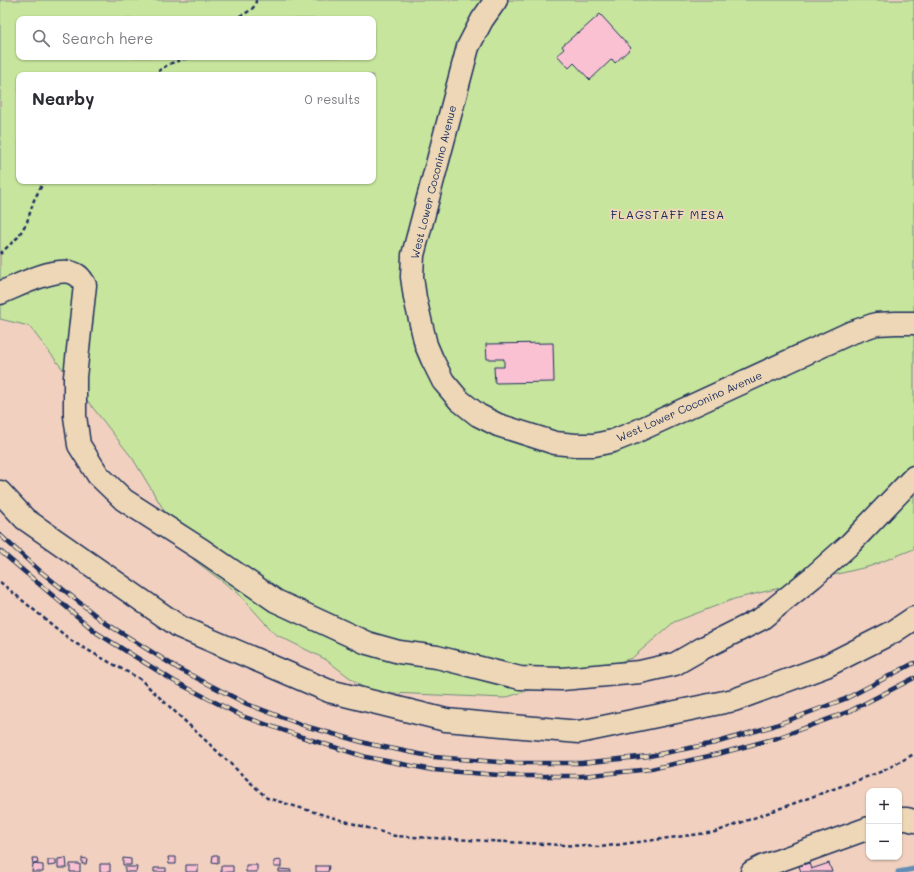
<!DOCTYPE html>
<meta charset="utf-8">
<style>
body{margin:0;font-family:Mali,sans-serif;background:#f2f2f3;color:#2b2b33}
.controls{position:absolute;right:12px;bottom:12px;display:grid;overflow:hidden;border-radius:8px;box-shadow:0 1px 3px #0004}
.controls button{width:36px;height:36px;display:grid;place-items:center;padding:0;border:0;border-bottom:1px solid #e1e1e2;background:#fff;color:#2b2b33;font:20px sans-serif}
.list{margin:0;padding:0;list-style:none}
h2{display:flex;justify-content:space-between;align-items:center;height:52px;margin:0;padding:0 16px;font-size:17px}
h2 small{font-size:13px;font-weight:400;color:#7c7c81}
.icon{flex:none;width:22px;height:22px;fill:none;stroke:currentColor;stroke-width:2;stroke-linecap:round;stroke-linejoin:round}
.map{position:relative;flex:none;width:914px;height:872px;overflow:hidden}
.search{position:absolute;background:#fff;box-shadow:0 1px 3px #0004;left:16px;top:16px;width:360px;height:44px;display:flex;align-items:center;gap:10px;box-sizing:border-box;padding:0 14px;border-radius:8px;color:#7c7c81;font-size:15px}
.panel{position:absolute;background:#fff;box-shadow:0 1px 3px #0004;left:16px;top:72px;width:360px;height:112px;border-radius:8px}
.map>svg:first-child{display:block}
.green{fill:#c7e59c;stroke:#718a7d;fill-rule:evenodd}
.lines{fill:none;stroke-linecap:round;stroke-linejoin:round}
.stream{stroke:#638eb7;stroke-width:5}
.building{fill:#fac1d3;stroke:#1b2f5e}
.minor-casing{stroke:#1b2f5e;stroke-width:25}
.path{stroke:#1b2f5e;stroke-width:2.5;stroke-dasharray:4 3;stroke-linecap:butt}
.minor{stroke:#edd7b6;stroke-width:22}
.rail-casing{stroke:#1b2f5e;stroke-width:4.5}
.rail{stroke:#edd7b6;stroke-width:3;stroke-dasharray:9;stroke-linecap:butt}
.labels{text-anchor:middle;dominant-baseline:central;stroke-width:4;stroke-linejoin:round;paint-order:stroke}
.street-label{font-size:11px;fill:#1b2f5e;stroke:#edd7b6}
.neighbourhood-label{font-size:12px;letter-spacing:1px;fill:#1b2f5e;stroke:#edd7b6}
</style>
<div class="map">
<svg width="914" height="872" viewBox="0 0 914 872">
<rect width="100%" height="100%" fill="#f1d0bf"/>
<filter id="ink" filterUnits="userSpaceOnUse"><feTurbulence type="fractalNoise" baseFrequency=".025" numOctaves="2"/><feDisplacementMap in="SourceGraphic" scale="8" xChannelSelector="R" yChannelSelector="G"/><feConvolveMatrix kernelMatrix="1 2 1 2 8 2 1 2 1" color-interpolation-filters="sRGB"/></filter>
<g filter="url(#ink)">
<path class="green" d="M0,0H914V549L871,566L734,599L674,622L632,658L504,698L369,692L325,659L275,634L238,593L194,560L133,459L29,326L0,319ZM19,19H373V57H19ZM19,75H373V181H19Z"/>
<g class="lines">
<path class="stream" d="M898,872L914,869"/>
</g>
<path class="building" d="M600,14L631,48L615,63L612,59L590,80L574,63L569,68L557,55L564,49L562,46L578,32L579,33Z
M553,343L554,382L495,383L494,367H504V359H487L486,344Z
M213,855H218V863L212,862Z
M168,857H176V864H169Z
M32,858H37L38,863L33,864Z
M66,858L67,868H58V859Z
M82,858L87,859L86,864H82Z
M123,858L131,859V865H123Z
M48,860H56V865L48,866Z
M281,860V867H274V861Z
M809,863L811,869L829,863L832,872H801L799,866Z
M33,864L43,865V872H32Z
M70,864H80V872H70Z
M100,864H110V872H100Z
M186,865H198V872H186Z
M246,865H257V872H246Z
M221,866H233V872H221Z
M316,866H329L328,872H316Z
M125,867H137L136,872H125Z
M154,868H166V872H154Z
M279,869L291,870V872H279Z"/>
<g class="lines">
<defs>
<path id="minor" d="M496,0L482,20L468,47L413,255L412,277L415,298L426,345L432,359L443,381L459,400L478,415L498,425L555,443L575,445H594L613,441L633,433L850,333L876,324L896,323H914
M0,293C18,286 60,263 77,275C81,277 83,282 85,285L75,377V416L79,445L98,475L124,500L202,550L276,601L367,643L399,652L437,657L520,678L562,679L640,672L675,664L703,648L761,619L813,577L850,544L914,477
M0,492L25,519L180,627L329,691L446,720L579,732L734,700L826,666L893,632L914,618
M899,819H907L914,821
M752,872L764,866L869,828"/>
</defs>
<use href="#minor" class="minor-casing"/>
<path class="path" d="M233,19C241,15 256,11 256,0
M152,75L169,64L190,57
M0,254L18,237L27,222L34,200L44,181
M0,582L73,642L140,679L267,798L395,836L600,847L715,832L883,771L914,754"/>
<use href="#minor" class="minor"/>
<defs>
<path id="rail" d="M0,535L40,571L104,622L179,669L247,704L305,726L369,744L434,757L511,763H581L649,756L715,743L773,726L845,699L914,663
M0,551L97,633L174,681L242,716L302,737L366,757L433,770L512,776H582L651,769L718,754L777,738L850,711L914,678"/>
</defs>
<use href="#rail" class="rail-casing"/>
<use href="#rail" class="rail"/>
</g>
</g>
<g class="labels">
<g class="street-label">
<text transform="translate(433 182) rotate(-76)">West Lower Coconino Avenue</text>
<text transform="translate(689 406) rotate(-24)">West Lower Coconino Avenue</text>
</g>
<g class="neighbourhood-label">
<text x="668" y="214">FLAGSTAFF MESA</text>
</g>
</g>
</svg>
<div class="controls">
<button>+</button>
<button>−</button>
</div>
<div class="search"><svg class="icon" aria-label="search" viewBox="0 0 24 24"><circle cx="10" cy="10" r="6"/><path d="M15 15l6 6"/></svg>Search here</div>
<section class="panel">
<h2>Nearby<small>0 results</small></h2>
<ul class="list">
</ul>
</section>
</div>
